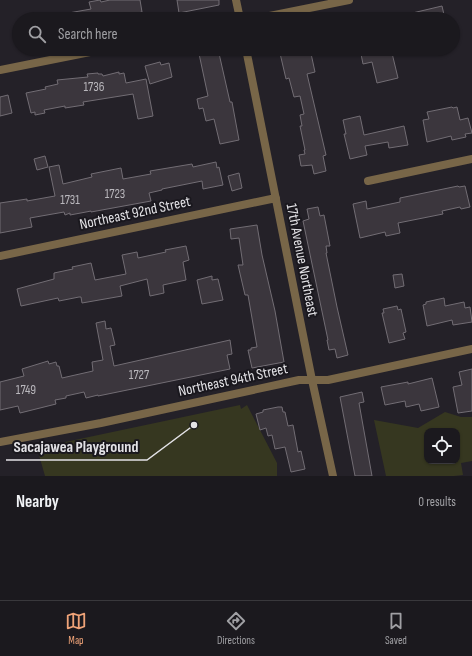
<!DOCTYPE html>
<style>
body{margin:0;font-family:"Sofia Sans Condensed",sans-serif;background:#28262b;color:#f1f3f6}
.controls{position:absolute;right:12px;bottom:12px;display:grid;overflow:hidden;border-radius:8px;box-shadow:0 1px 3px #0004}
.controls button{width:36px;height:36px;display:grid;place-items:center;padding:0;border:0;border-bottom:1px solid #39383c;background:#1b191e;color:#f1f3f6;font:20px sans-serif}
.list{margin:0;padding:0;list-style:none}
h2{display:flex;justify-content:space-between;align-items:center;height:52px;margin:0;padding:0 16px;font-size:17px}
h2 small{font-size:13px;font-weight:400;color:#a0a0a4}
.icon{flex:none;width:22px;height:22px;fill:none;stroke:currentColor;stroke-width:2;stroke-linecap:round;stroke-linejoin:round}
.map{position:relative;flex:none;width:472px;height:476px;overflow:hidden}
.search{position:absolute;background:#1b191e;box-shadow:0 1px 3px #0004;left:12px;right:12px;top:12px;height:44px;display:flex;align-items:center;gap:10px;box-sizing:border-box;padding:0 14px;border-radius:22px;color:#a0a0a4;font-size:15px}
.sheet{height:124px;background:#1b191e}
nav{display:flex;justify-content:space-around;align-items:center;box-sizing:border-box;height:56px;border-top:1px solid #39383c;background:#1b191e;font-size:11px;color:#a0a0a4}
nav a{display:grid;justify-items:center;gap:2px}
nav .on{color:#efa378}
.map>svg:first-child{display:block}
.green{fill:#363720;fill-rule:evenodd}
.building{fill:#3b363d;stroke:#726d74}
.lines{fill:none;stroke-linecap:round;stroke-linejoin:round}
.minor{stroke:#786648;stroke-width:8}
.labels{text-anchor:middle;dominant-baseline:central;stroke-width:4;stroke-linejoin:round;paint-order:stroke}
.number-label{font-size:13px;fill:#b9b7bc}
.street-label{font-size:15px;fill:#e3e2e6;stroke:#1a181e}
.leader{fill:none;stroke:#e3e2e6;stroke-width:1.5}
.callout-dot{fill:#e3e2e6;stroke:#1a181e;stroke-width:1.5}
.callout-label{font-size:16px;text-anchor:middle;font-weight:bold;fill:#e3e2e6;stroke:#1a181e;stroke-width:4;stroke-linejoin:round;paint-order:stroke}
</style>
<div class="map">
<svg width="472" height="476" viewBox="0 0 472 476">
<rect width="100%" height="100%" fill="#242128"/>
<path class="green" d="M240,405L241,409L247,405L277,463V476H45L37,448Z
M445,412L461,417H472V461L461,463L463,475L454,476H386L374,420L418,428ZM427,431H457V461H427Z"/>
<path class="building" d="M100,0L101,2L110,0H140L142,12L114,18V19H63V14L91,9L89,2Z
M177,0H219V5L179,13Z
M442,6L445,19H404V15Z
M198,49H218L230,102H232L239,140L220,144L214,119L206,121L203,108L199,109L197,99L208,96Z
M279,49H310L315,72L307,74L326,155L323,156L326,171L314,174L312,165L301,166L299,155L305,154L304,150H305L300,126H302L300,115L304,114L300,96L294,97L289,78L286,79Z
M360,49H391L398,78L377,83L372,62L363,64Z
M160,62L161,65L169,63L172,77L150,84L145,66Z
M119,72V74L124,73L126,83L146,79L153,116L138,119L133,94L83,102L84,105L65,108V106L44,110L45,113L35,115V112L31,113L26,93L46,89L45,87L58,84L57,80L88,77L87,74L98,73V74H102L103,76Z
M8,95L12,113L0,116V97Z
M452,107L453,108L457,107L460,120L468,118L472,133L465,134L466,137L452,140L451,136L427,142L423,120L429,119L427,112Z
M360,116L364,135L404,126L408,145L389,148L388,142L365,146L367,155L350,159L344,134H346L343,120Z
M45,156L48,167L37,170L34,159Z
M216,162L217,168L219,167L223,185L203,189L202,181L162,189V190L149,193L151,201L91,212V211L86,212L70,215V213L65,215L64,212L30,218L32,227L0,233V203L27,199V201L55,196L49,167L59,165L63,184L92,177L91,174L121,168L123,179L151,174L150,171L192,164L193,167Z
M239,173L242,188L232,191L228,176Z
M458,186L459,187L465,186L470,207L461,209L460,207L442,211L443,214L398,223L400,233L386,236L385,232L360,238L353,204L366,201L367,209L400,202V198Z
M318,207L320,216L324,215L330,246H326L327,253H326L337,307L348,355L337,358L335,349L329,350L327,340H328L303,221L309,219L307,209Z
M257,225L262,255L275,311L284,362L252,368L248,350H251V348L257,347L248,295H245L238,265H243L239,238L231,239L230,229Z
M186,246L189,260L183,262L186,280L163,285L164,293L150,296L147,279L120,286L122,296L82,303L81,297H79L59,301L58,298L21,306L17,289L54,279V273L73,269L72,267L91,263L95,280L126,274L122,255L137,252L138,258L166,252L165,250Z
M402,274L404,286L395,288L393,275Z
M212,276V280L218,279L223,300L202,304L197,280Z
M444,298L445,306L464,302L465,308L470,307L472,322L453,325L452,320L427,326L423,305L426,304V302Z
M397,306L398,310L401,309L406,332L403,333L405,339L389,343L382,313H384L383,309Z
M105,321L106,329L111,328L115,345L110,346L114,366L230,340L232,354L227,355L230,369L98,396V395L86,398L84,392L66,396V398L55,400L56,404L20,413L18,406L0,410V382L24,376L22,369L48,361L49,364L56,362L57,366H59L62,378L93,371L92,362L103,360L96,323Z
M472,369V411L458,413L453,387L462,385L459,372Z
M432,378L439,407L421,411L419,404L406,407L405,401L385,405L381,387L408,382V384Z
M362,392L364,402L359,403L372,476H355L340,397Z
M278,407H282L283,412H285L288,426L293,425L298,452L301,451L305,469L291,472L285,447L275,449L272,435L268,436L266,428L260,430L256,414L263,412V410Z"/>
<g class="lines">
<path class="minor" d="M236,0L240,19
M254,19L349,0
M246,49L312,380L333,476
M0,70L105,49
M368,181L472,159
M0,256L276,198
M0,442L101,423L299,380H328L472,349"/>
</g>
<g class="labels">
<g class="number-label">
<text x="94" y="87">1736</text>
<text x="115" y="194">1723</text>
<text x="70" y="200">1731</text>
<text x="139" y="375">1727</text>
<text x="26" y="390">1749</text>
</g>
<g class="street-label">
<text transform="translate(135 213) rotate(-12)">Northeast 92nd Street</text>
<text transform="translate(302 260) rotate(79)">17th Avenue Northeast</text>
<text transform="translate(233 380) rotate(-12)">Northeast 94th Street</text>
</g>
</g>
<path class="leader" d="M194 425L147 460H6"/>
<circle class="callout-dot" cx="194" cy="425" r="4"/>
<g class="callout-label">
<text x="76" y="452">Sacajawea Playground</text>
</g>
</svg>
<div class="controls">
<button><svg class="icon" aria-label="locate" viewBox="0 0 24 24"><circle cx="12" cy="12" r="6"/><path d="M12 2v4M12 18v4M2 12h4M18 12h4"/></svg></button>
</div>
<div class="search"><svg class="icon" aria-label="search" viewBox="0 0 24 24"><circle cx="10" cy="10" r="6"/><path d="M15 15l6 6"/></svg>Search here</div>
</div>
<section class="sheet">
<h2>Nearby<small>0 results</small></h2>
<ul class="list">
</ul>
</section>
<nav>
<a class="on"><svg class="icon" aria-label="map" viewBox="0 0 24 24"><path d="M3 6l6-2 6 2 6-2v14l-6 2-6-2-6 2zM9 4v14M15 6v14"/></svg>Map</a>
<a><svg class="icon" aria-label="directions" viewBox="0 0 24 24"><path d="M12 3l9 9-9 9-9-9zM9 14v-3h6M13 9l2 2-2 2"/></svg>Directions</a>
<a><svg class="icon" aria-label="saved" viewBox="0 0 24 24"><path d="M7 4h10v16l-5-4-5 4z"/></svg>Saved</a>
</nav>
